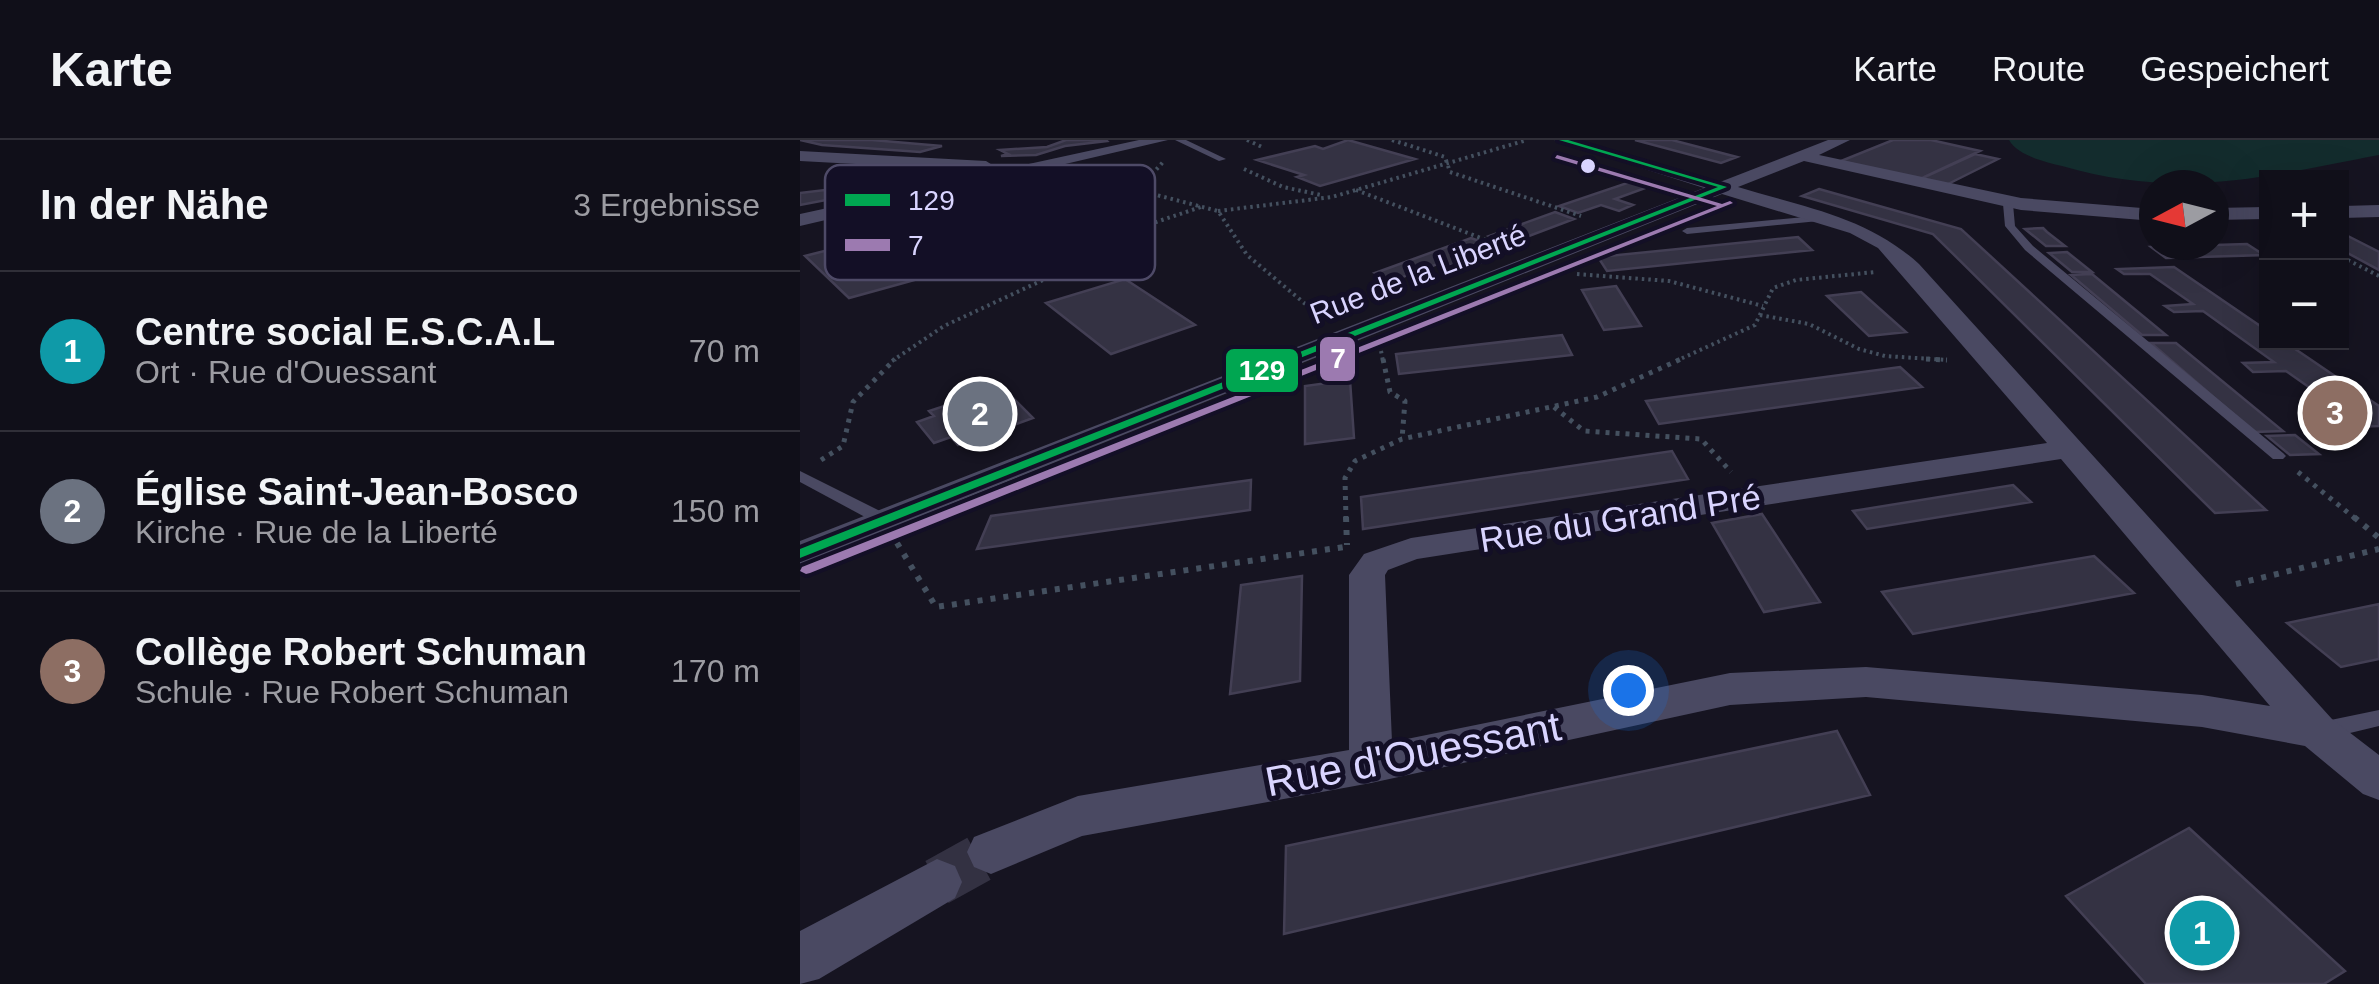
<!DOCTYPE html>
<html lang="de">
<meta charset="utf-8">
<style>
body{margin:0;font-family:Arial,sans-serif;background:#191822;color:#f1f3f6}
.controls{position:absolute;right:30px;top:30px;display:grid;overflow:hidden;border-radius:0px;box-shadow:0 10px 40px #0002}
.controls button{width:90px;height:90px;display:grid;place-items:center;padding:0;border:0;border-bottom:2px solid #302f38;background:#100f19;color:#f1f3f6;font:50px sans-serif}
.compass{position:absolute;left:1339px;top:30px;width:90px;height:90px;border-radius:50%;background:#100f19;box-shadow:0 10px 40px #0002;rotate:263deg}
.you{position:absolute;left:828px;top:550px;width:35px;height:35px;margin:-25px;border:8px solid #fff;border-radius:50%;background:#1a73e8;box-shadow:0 0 0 15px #1a73e833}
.badge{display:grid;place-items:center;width:65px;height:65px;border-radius:50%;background:#9591b1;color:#fff;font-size:32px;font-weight:700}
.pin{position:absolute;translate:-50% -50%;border:5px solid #fff;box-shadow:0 2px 10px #0006}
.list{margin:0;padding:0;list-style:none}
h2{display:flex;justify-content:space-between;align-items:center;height:130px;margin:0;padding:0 40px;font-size:42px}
h2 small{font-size:32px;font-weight:400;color:#9c9ca2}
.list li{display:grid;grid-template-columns:65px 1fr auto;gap:30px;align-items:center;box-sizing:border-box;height:160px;padding:0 40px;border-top:2px solid #302f38}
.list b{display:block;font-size:38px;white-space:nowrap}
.list p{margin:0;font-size:32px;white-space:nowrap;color:#9c9ca2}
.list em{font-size:32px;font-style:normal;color:#9c9ca2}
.map{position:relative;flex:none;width:1579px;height:844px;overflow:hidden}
header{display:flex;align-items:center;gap:60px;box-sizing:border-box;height:140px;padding:0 50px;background:#100f19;border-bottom:2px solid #302f38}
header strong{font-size:48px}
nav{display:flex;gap:55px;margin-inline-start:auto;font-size:35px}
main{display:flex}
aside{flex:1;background:#100f19}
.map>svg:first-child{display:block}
.green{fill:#132c2d}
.building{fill:#343243;stroke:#433f54;stroke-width:2.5}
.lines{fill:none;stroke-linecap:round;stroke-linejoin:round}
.street-tunnel{stroke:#333142;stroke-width:48;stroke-dasharray:48 24;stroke-linecap:butt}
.path-far2{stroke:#44505f;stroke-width:4;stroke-dasharray:2.5 4;stroke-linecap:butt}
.path-far1{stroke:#44505f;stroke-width:5;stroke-dasharray:4 6;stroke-linecap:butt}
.path{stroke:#44505f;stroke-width:6;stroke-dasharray:5 8;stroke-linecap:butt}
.lane{fill:#4a4962;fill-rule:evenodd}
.street{fill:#4a4962;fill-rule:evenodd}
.bus-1-casing{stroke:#130f26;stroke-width:8}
.bus-2-casing{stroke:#130f26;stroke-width:8}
.bus-1{fill:#00a651;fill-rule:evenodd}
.bus-2{fill:#9c7ab0;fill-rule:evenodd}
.bus-dot{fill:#d9d4ff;stroke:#130f26;stroke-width:4}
.labels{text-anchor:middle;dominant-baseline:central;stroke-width:10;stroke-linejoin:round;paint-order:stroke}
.far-street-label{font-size:30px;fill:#d9d4ff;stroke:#130f26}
.street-label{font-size:35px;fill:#d9d4ff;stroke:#130f26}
.near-street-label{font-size:42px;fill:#d9d4ff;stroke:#130f26}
.key{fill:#130f26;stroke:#4e4a67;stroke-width:2.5}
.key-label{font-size:28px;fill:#d9d4ff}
.line-badge{stroke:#130f26;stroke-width:4}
.badge-label{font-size:28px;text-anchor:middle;font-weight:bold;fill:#fff}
</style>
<header>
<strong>Karte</strong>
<nav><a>Karte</a><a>Route</a><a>Gespeichert</a></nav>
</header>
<main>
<aside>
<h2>In der Nähe<small>3 Ergebnisse</small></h2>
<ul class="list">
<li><span class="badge" style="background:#0f9aa8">1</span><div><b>Centre social E.S.C.A.L</b><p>Ort · Rue d'Ouessant</p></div><em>70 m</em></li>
<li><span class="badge" style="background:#6b7280">2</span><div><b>Église Saint-Jean-Bosco</b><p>Kirche · Rue de la Liberté</p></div><em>150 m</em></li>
<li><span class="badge" style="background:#8d6e63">3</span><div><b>Collège Robert Schuman</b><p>Schule · Rue Robert Schuman</p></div><em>170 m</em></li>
</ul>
</aside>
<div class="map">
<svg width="1579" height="844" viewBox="0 0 1579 844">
<rect width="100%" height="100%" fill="#161421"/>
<path class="green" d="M1209,0H1579V15C1464,37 1379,60 1262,26C1246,22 1218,16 1209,0Z"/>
<path class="building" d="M0,0H72L142,6L120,12L22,5Z
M266,0H306L307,1L265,6L236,15L201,16L208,14L200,10L247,7Z
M548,0L615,19L520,46L497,37L504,35L457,20L515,6L523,9Z
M835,0H872L937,17L921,23Z
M1093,0H1131L1180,11L1118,40L1041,21Z
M1175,14L1198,19L1142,47L1118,40Z
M122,35L130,40L0,65V53L25,50L32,55L69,44L64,40L87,36L95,41Z
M833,41L851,46L815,59L833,65L819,71L801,65L778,73L759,66Z
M1019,49L1161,89L1466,370L1415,373L1133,94L1002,56Z
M755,72L774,79L708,104L689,96Z
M1243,88L1247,92L1265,106H1246L1225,89Z
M1542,93L1579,112V130L1542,110Z
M91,94L140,133L49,158L5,116Z
M998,97L1012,110L807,131L798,117Z
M671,98L690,105L662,116L680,123L661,130L643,122L592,141L575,133Z
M1447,104L1464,115L1366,118L1351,107Z
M1267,112L1292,132H1272L1249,113Z
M1374,127L1466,190V202H1485L1579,266V286L1529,288L1515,278L1550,276L1486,231L1453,232L1443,223L1474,222L1403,171L1374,172L1365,166L1393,164L1350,134H1324L1317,129Z
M1292,134L1366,195H1342L1271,135Z
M325,139L395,185L311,214L246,163Z
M816,146L841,186L804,190L782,150Z
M1061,152L1106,192L1069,196L1027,156Z
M762,195L772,215L599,234L596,214Z
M1351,203H1376L1483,291L1454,292Z
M1100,227L1122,247L859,284L846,261Z
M550,240L554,298L505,304V246Z
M202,247L233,278L158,305L151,297L134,303L117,282L134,276L129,271Z
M1495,295L1519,314L1490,315L1467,296Z
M872,311L888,339L563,389L561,357Z
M451,340L450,370L177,409L191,376Z
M1213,345L1231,362L1067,389L1053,371Z
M962,374L1020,462L964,472L912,383Z
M1294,416L1334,453L1113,494L1082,452Z
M502,436L500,541L430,554L441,445Z
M1579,464V519L1541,527L1487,483Z
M1037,591L1070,655L484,794L486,706Z
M1389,688L1545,831L1524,844H1346L1266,756Z"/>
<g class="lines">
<path class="street-tunnel" d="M137,742L191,712"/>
<path class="path-far2" d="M447,0L462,7
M592,0L645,17L650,32L781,76
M444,29L483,47L521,55
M295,39L418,71L447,115L522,178
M328,45L355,31L363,22
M556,50L699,105
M418,71L532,57L727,0
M1542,117L1579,136
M777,134L869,141L963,166
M960,175L1009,184L1059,209L1085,216L1147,220
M581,211L583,221
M92,221L144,186L258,133L308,98L404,66
M876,221L955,185L973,148L996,140L1075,132"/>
<path class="path-far1" d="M583,219L590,252L605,261L602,299
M1126,219L1147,220
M754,267L784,291L901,299L931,332
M21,320L43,306L53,262L95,219
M1498,332L1557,380
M546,380L545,338L555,321L602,299L797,257L881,219"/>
<path class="path" d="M546,377L547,405
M1554,377L1579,398
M97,403L136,467L544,407
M1436,444L1579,409"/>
<path class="lane" d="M375,0H386L426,19L419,21Z
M103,54H109L169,98L160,100L103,58Z
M1208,61L1213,64L1215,86L1233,106L1483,313L1486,316L1483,319H1473L1225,110L1205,86L1203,64Z
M1026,75L1031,78L1029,80L887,94L882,91L887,88Z
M0,331L90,376L92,380L84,385L78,384L0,342Z
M1579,570V586L1521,600L1513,597L1510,591L1513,585L1521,582Z"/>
<path class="street" d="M339,0H368L0,86V74Z
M754,0H779L920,42L1028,0H1050L1019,15L1221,58L1354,69V81L1221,70L1004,21L938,47C1004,67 1068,77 1119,124L1532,579L1579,615V660L1563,654L1505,606L1402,587L1066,557L930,565L571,643L282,696L191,734L174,727L167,712L174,697L278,656L549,610V435L564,414L611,398L1247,303L1078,108L1050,93L922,54L0,425V401L904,48ZM1261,319L1470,566L1402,555L1066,527L930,533L592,602L585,435L588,430L617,419Z
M0,11L186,21L194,26L186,31L0,21Z
M1579,65V77L1542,78V66Z
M1466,67V79L1414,80V68Z
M137,719L155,726L162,742L155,758L19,839L0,844V791Z"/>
<defs>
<path id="bus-1" d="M759,0H768L927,47L0,418V409L918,47Z"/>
<path id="bus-2" d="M757,15L922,64L930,61L933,63L10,433L6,434L0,431L2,427L917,66L755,18Z"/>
</defs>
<use href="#bus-1" class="bus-1-casing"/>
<use href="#bus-2" class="bus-2-casing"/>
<use href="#bus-1" class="bus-1"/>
<use href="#bus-2" class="bus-2"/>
</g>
<circle class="bus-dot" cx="788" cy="26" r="9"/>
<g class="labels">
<g class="far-street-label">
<text transform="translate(618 134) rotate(-21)">Rue de la Liberté</text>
</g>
<g class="street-label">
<text transform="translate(820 378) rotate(-9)">Rue du Grand Pré</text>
</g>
<g class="near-street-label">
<text transform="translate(613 614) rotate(-11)">Rue d'Ouessant</text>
</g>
</g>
<rect x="25" y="25" width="330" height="115" rx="15" class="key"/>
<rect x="45" y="54" width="45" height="12" fill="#00a651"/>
<rect x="45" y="99" width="45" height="12" fill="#9c7ab0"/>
<g class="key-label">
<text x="108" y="70">129</text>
<text x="108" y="115">7</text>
</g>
<g class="line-badge">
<rect x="518" y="195" width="39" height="48" rx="10" fill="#9c7ab0"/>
<rect x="424" y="207" width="76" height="47" rx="10" fill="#00a651"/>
</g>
<g class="badge-label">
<text x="538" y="228">7</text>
<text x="462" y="240">129</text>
</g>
</svg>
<div class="controls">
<button>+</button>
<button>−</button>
</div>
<svg class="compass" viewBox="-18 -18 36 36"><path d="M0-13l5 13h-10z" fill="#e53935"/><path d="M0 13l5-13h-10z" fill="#9c9ca2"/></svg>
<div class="you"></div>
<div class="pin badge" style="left:1402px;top:793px;background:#0f9aa8">1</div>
<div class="pin badge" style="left:180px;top:274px;background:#6b7280">2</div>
<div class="pin badge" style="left:1535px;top:273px;background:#8d6e63">3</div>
</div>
</main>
